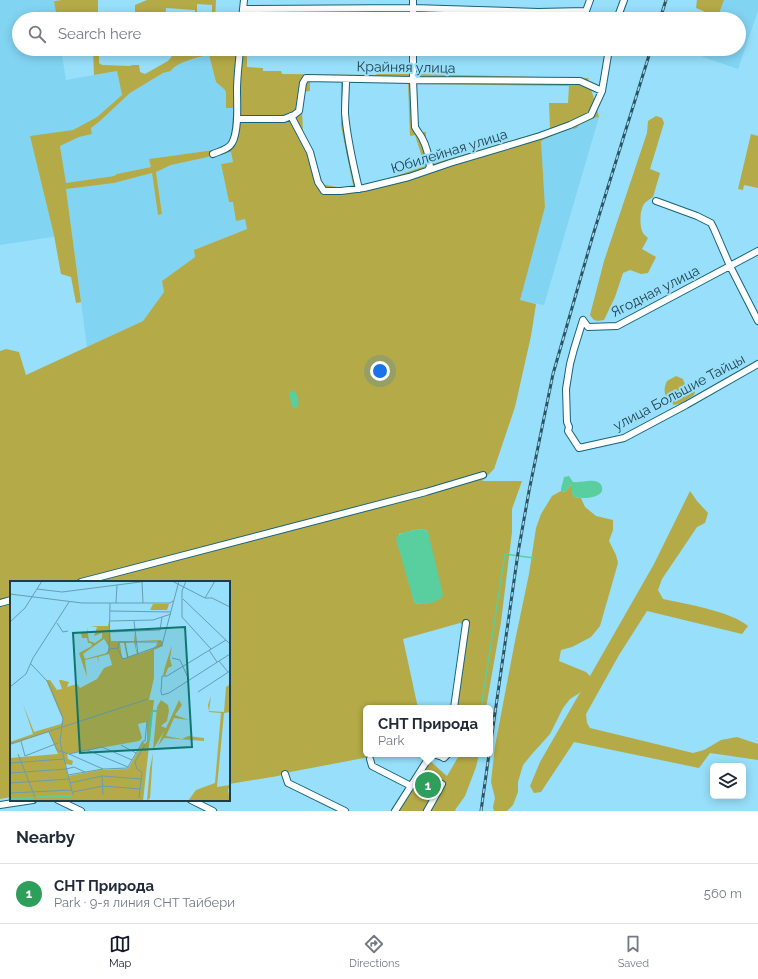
<!DOCTYPE html>
<meta charset="utf-8">
<style>
body{margin:0;font-family:Raleway,sans-serif;background:#f2f2f3;color:#1f2937}
.controls{position:absolute;right:12px;bottom:12px;display:grid;overflow:hidden;border-radius:6px;box-shadow:0 2px 10px #0003}
.controls button{width:36px;height:36px;display:grid;place-items:center;padding:0;border:0;border-bottom:1px solid #e0e1e3;background:#fff;color:#1f2937;font:20px sans-serif}
.you{position:absolute;left:380px;top:371px;width:14px;height:14px;margin:-10px;border:3px solid #fff;border-radius:50%;background:#1a73e8;box-shadow:0 0 0 6px #1a73e833}
.badge{display:grid;place-items:center;width:26px;height:26px;border-radius:50%;background:#111827;color:#fff;font-size:13px;font-weight:700}
.pin{position:absolute;translate:-50% -50%;border:2px solid #fff;box-shadow:0 1px 4px #0006}
.popup{position:absolute;left:363px;top:705px;width:130px;height:52px;box-sizing:border-box;display:grid;place-content:center;border-radius:6px;background:#fff;filter:drop-shadow(0 1px 3px #0005);font-size:13px;white-space:nowrap;color:#747a83}
.popup b{font-size:15px;color:#1f2937}
.popup::after{content:'';position:absolute;left:50%;top:100%;margin-left:-8px;border:8px solid transparent;border-top-color:#fff}
.list{margin:0;padding:0;list-style:none}
h2{display:flex;justify-content:space-between;align-items:center;height:52px;margin:0;padding:0 16px;font-size:17px}
h2 small{font-size:13px;font-weight:400;color:#747a83}
.list li{display:grid;grid-template-columns:26px 1fr auto;gap:12px;align-items:center;box-sizing:border-box;height:60px;padding:0 16px;border-top:1px solid #e0e1e3}
.list b{display:block;font-size:15px;white-space:nowrap}
.list p{margin:0;font-size:13px;white-space:nowrap;color:#747a83}
.list em{font-size:13px;font-style:normal;color:#747a83}
.icon{flex:none;width:22px;height:22px;fill:none;stroke:currentColor;stroke-width:2;stroke-linecap:round;stroke-linejoin:round}
.map{position:relative;flex:none;width:758px;height:811px;overflow:hidden}
.search{position:absolute;background:#fff;box-shadow:0 2px 10px #0003;left:12px;right:12px;top:12px;height:44px;display:flex;align-items:center;gap:10px;box-sizing:border-box;padding:0 14px;border-radius:22px;color:#747a83;font-size:15px}
.sheet{height:112px;background:#fff}
nav{display:flex;justify-content:space-around;align-items:center;box-sizing:border-box;height:56px;border-top:1px solid #e0e1e3;background:#fff;font-size:11px;color:#747a83}
nav a{display:grid;justify-items:center;gap:2px}
nav .on{color:#111827}
.map>svg:first-child{display:block}
.built{fill:#82d4f3}
.green{fill:#b4aa47;fill-rule:evenodd}
.water{fill:#59cf9f}
.lines{fill:none;stroke-linecap:round;stroke-linejoin:round}
.stream{stroke:#59cf9f;stroke-width:1.5}
.minor-casing{stroke:#15647c;stroke-width:8}
.minor{stroke:#fff;stroke-width:6}
.rail-casing{stroke:#2f5461;stroke-width:3}
.rail{stroke:#97dffa;stroke-width:1.5;stroke-dasharray:4.5;stroke-linecap:butt}
.labels{text-anchor:middle;dominant-baseline:central;stroke-width:4;stroke-linejoin:round;paint-order:stroke}
.street-label{font-size:14px;fill:#1e3d47;stroke:#97dffa}
.inset-river{fill:none;stroke:#59cf9f;stroke-width:2}
.inset-road{fill:none;stroke:#679eb2;stroke-width:1}
.view{fill:#0f766e;fill-opacity:0.15;stroke:#0f766e;stroke-width:2}
.inset-edge{fill:none;stroke:#1e3d47;stroke-width:2}
</style>
<div class="map">
<svg width="758" height="811" viewBox="0 0 758 811">
<rect width="100%" height="100%" fill="#97dffa"/>
<path class="built" d="M0,0H54L57,19H19V49H61L66,80L117,71L122,95L97,117L73,130L36,136L59,236L0,245Z
M724,0H758V11L738,69L703,57L706,49H739V19H717Z
M209,55L216,82L225,90L226,93V107L234,108L232,138L228,144L221,149L150,159L151,167L117,174L114,176L66,184L60,146L79,137L92,134L91,128L100,121L130,93L163,73L170,71L173,67L180,63Z
M597,117H599L544,305L519,300L545,207L541,141L572,127L577,128L579,125Z
M231,152L233,162L221,164L229,202L233,201L245,219L247,229L194,250L195,257L162,281L164,292L143,321L87,347L66,189L114,183L152,173L158,214H162L156,172L171,165Z"/>
<path class="green" d="M62,0H98V19H57L54,1Z
M147,0H216L215,19H212V5L197,4V19H195V10L166,8L165,19H135V5Z
M697,0H724L717,19H710C708,12 703,11 696,8Z
M93,49H99V63L102,65L130,66L132,65H139L140,72L145,74L168,61L178,49H196V52L210,50L211,49H247V67L263,68V71H281L282,74L376,75L377,74H410L411,49H416L417,74L588,78L599,117H597L579,125L577,128L573,129L572,127L541,141L545,207L520,300L536,304L531,336L515,407L494,469L482,481H522L512,509V532L501,622L486,708H457L467,627L460,623L403,639L418,708H366V754H385L290,772L278,776L229,784V582H11V797L0,799V351L6,349L19,352L26,375L143,321L164,292L162,281L195,257L194,250L247,229L245,219L236,221L233,202H229L221,164L233,162L231,152L171,165L156,172L162,214L158,215L152,173L114,183L66,189L81,302L76,303L71,277L61,274L54,235L30,136L73,130L97,117L122,95L117,71L94,75ZM209,55L216,82L225,90L226,93V108H234L232,138L228,144L221,149L149,159L151,167L117,174L114,176L66,183L60,146L79,137L92,134L91,128L100,121L130,93L163,73L171,71C176,62 199,57 209,55ZM310,82H341V126L353,185L342,188L321,184L303,131L301,92L310,91ZM347,83H408L410,136L415,135L425,166L381,181L359,185L346,125ZM417,84L569,86L568,103H549L550,129L432,164L426,145V132H422L418,130ZM425,529L428,532L426,604H418L414,602L399,534L414,530Z
M656,116L662,118L664,123L650,169L660,173L653,197C650,199 646,201 644,204C640,209 639,227 643,233C644,235 646,236 648,238L642,249L656,257L648,273L641,274L630,270L623,273L615,297L604,320C597,321 594,322 590,315L604,261L647,133L648,121Z
M751,134L758,136V188L744,185L743,190L738,189Z
M676,376L683,379C685,388 690,386 695,392L694,395L682,403L674,405C665,398 662,392 667,381Z
M571,485L572,486V492L574,497L581,498L585,507L596,516L613,520V530L609,541L616,555L618,563L600,626L591,637L572,647L561,650L559,661L586,672L590,676L654,564L690,491L697,501L708,513L705,523L697,527L662,579L658,590L663,599C686,604 730,611 748,626L742,634L647,611L619,655L586,714L587,723L590,728L693,753L704,750L721,740L737,737L758,744V760L710,753L699,768L574,742L541,792L534,793L530,786L540,762L581,691L578,694L570,699L563,708L550,734L532,754L523,765L518,782V792L513,805L507,811H494L493,807L495,798L491,782L495,746L515,641L529,574L536,528L541,514L552,496L561,491L565,492Z
M460,754H479L476,767L465,796L455,810L456,811H399L430,761L447,776Z"/>
<path class="water" d="M294,391C298,394 299,402 298,407L293,408L292,406L289,394V392Z
M569,476L573,482C582,483 590,479 598,482C601,484 601,484 602,487C603,493 600,494 596,496C587,499 583,498 574,497L572,492V486L571,485L565,492L561,491C561,486 563,483 564,477Z
M425,529L428,532L443,595C442,597 440,599 438,600C432,604 420,606 414,602L397,543L396,538C402,530 416,530 425,529Z"/>
<g class="lines">
<path class="stream" d="M481,708L505,554L534,558
M473,757L474,754"/>
<defs>
<path id="minor" d="M243,9L413,8L538,12L586,11L590,0
M242,19L244,0
M413,19V0
M617,19L624,0
M413,49V80L415,127C417,131 420,134 422,138C427,147 429,157 430,167L428,170
M346,79C346,90 345,101 345,113C347,139 353,164 359,189
M291,116L310,152L318,182L324,191H341L364,188L409,177L450,163L540,136L570,125L591,115L602,91L609,49
M237,119H284L294,115L299,111L303,83L306,78L413,80L580,81L602,91
M213,154C220,151 229,149 232,143C239,131 237,104 237,90C237,76 239,63 240,49
M656,201L697,216L711,223L714,229L730,266L758,321
M758,251L617,326L588,327L583,320L574,349L570,364L566,389L567,422L569,427L568,431L579,448L624,438L686,405L758,364
M81,582L426,492L483,475
M0,603L11,600
M454,708L466,623
M370,759L372,766L411,786
M285,774L288,783L345,811
M58,800L81,811
M191,800L213,811
M0,805L33,800
M395,811L430,756C434,753 440,756 444,758L448,754
M427,811L442,784"/>
</defs>
<use href="#minor" class="minor-casing"/>
<use href="#minor" class="minor"/>
<defs>
<path id="rail" d="M660,19L666,0
M490,748L518,553L529,491L553,374L593,235L651,49
M481,811L489,754"/>
</defs>
<use href="#rail" class="rail-casing"/>
<use href="#rail" class="rail"/>
</g>
<g class="labels">
<g class="street-label">
<text transform="translate(406 67) rotate(1)">Крайняя улица</text>
<text transform="translate(449 151) rotate(-17)">Юбилейная улица</text>
<text transform="translate(655 291) rotate(-27)">Ягодная улица</text>
<text transform="translate(679 392) rotate(-28)">улица Большие Тайцы</text>
</g>
</g>
<g transform="translate(10 581)">
<rect width="220" height="220" fill="#97dffa"/>
<path d="M143,23H159L157,29H140ZM99,40L101,60H124L125,51L126,60L151,59L153,65L144,69V97L139,119H144L133,220H0V177L48,173L39,151L0,164V161L23,153L13,123L24,151L51,143L53,139L36,99H40L47,109L52,108L49,99H51L59,101L57,106L67,103L70,107L87,98L94,87L102,84L99,73L88,76L89,82L87,76L75,79L77,96L69,72L82,65L81,62H78L77,57H72L71,52L77,51V46L79,60L85,62L92,57V52L84,55L87,46L80,45H98ZM94,58L99,66L97,72L75,78L73,73ZM148,60L145,67L129,73L126,68V61ZM124,61L127,73L118,76L115,62ZM110,62H114L117,77H112ZM137,141V160L135,163L133,161L118,188L90,189L58,195L55,183L62,184L63,180L58,178L57,173L129,160L132,157L128,143ZM162,64L160,78L162,85L158,87L155,95L153,94L155,86ZM220,103V131L214,132L207,206L220,204L218,209L220,220H178L186,209L205,202L211,132L199,131L198,124L201,115L199,130L214,131L216,106ZM151,119L158,124L159,130L157,140L151,145L156,147L169,119L172,124L165,134L179,139L164,137L156,155L172,158L178,155L194,157V160L154,157L148,165L154,150L143,169L147,126ZM143,172L140,217L137,220L140,187Z" fill="#b4aa47" fill-rule="evenodd"/>
<path class="inset-river" d="M139,160L142,130H147M27,216L61,215M0,218L23,217"/>
<path class="inset-road" d="M162,0L195,17H202L220,26M176,0L172,10V36L201,68M132,1L133,22M27,8L52,11L138,0M0,13L72,22H160L163,20M195,17L205,0M173,18L220,63M106,22L107,4M100,30L161,31M100,40L143,39L161,33M124,40L128,74M0,41L15,27L32,0M47,42L53,51L58,50M99,51L150,49L152,36M216,59L157,95H152L151,111L152,114L159,112L220,73M115,61L118,77M107,67L113,78L152,64L169,0M99,68L108,67L109,61H153M199,69L207,81M96,73L99,70L100,22M162,77L170,79L179,99M209,80L218,91M20,82L38,101L53,137L50,161L63,214M0,106L16,93L23,77L59,21M188,111L220,90M39,151L47,169L59,173M11,160L15,175L48,162M0,163L138,118M111,164L126,172M78,169L92,166L122,179M8,173L25,216M0,182L54,178M118,186L77,169L59,173L93,188L118,187V186L133,160H135L137,140M56,188L64,186L75,191M0,192L57,188M58,194L93,188M92,195L93,214M0,202L59,198M60,202L92,195L132,198M63,211L93,205L130,208M0,212L62,209M129,217L132,191L127,188L125,181L135,164"/>
<path class="view" d="M175,46L182,166L70,172L63,52Z"/>
<rect width="220" height="220" class="inset-edge"/>
</g>
</svg>
<div class="controls">
<button><svg class="icon" aria-label="layers" viewBox="0 0 24 24"><path d="M12 4l9 5-9 5-9-5zM3 14l9 5 9-5"/></svg></button>
</div>
<div class="you"></div>
<div class="pin badge" style="left:428px;top:785px;background:#2e9e5b">1</div>
<div class="popup"><b>СНТ Природа</b>Park</div>
<div class="search"><svg class="icon" aria-label="search" viewBox="0 0 24 24"><circle cx="10" cy="10" r="6"/><path d="M15 15l6 6"/></svg>Search here</div>
</div>
<section class="sheet">
<h2>Nearby<small></small></h2>
<ul class="list">
<li><span class="badge" style="background:#2e9e5b">1</span><div><b>СНТ Природа</b><p>Park · 9-я линия СНТ Тайбери</p></div><em>560 m</em></li>
</ul>
</section>
<nav>
<a class="on"><svg class="icon" aria-label="map" viewBox="0 0 24 24"><path d="M3 6l6-2 6 2 6-2v14l-6 2-6-2-6 2zM9 4v14M15 6v14"/></svg>Map</a>
<a><svg class="icon" aria-label="directions" viewBox="0 0 24 24"><path d="M12 3l9 9-9 9-9-9zM9 14v-3h6M13 9l2 2-2 2"/></svg>Directions</a>
<a><svg class="icon" aria-label="saved" viewBox="0 0 24 24"><path d="M7 4h10v16l-5-4-5 4z"/></svg>Saved</a>
</nav>
